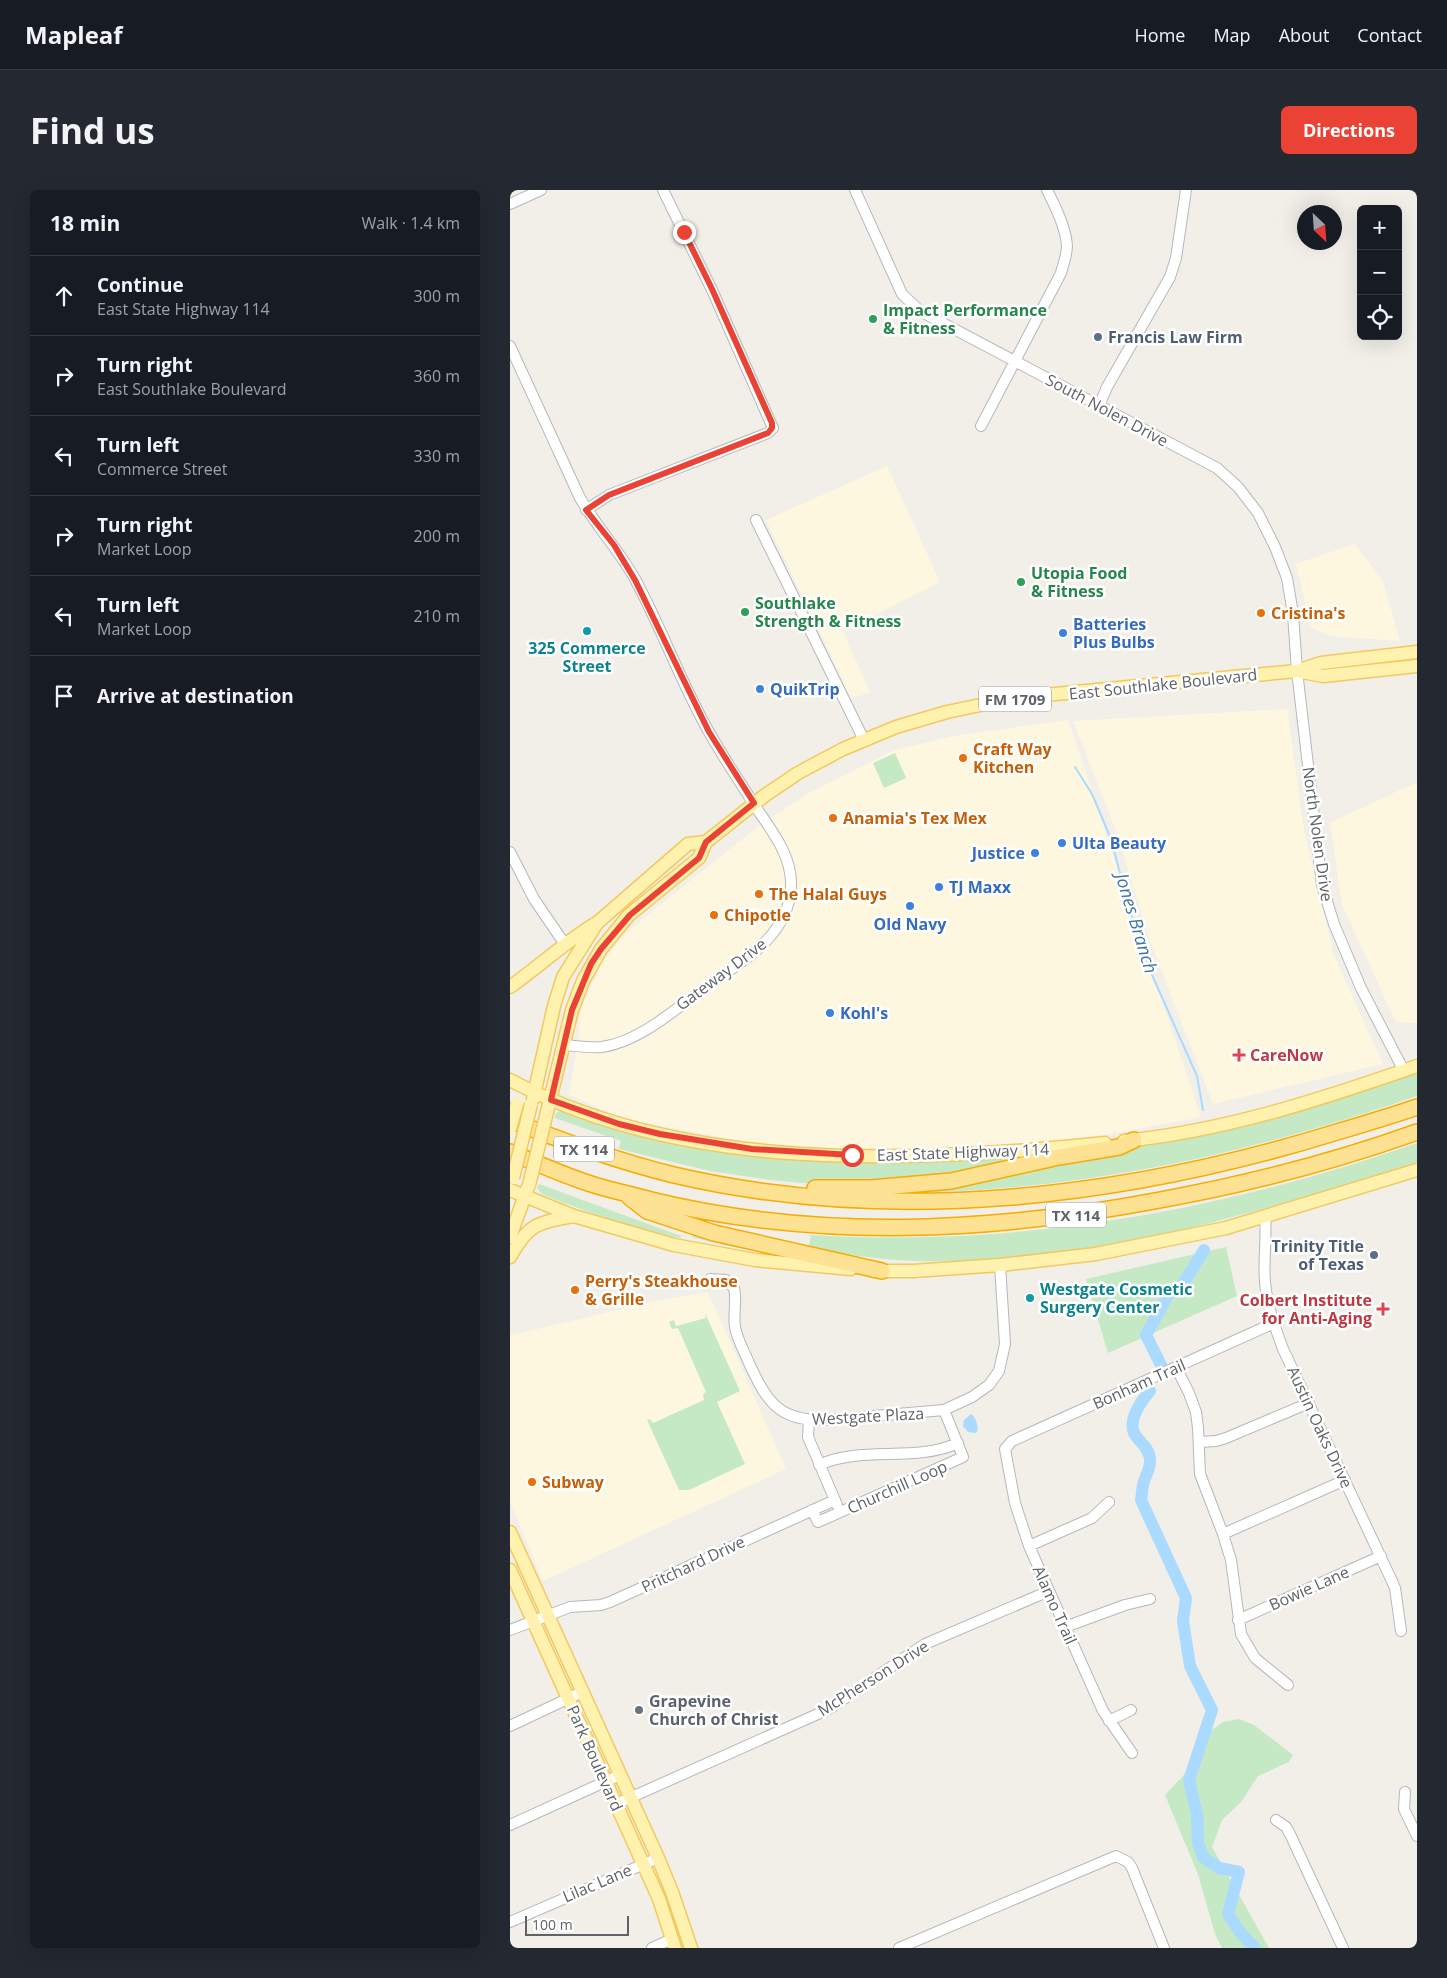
<!DOCTYPE html>
<meta charset="utf-8">
<style>
body{margin:0;font-family:"Open Sans",sans-serif;background:#242831;color:#f1f3f6}
.controls{position:absolute;right:15px;top:15px;display:grid;overflow:hidden;border-radius:8px;box-shadow:0 5px 20px #0002}
.controls button{width:45px;height:45px;display:grid;place-items:center;padding:0;border:0;border-bottom:1px solid #363941;background:#171b24;color:#f1f3f6;font:25px sans-serif}
.compass{position:absolute;left:787px;top:15px;width:45px;height:45px;border-radius:50%;background:#171b24;box-shadow:0 5px 20px #0002;rotate:155deg}
.scale{position:absolute;left:15px;bottom:12px;width:104px;box-sizing:border-box;padding-left:5px;border:2px solid #5f6368;border-top:0;font-size:14px;line-height:18px;white-space:nowrap;color:#5f6368;-webkit-text-stroke:4px #fff;paint-order:stroke}
.stop{position:absolute;width:15px;height:15px;margin:-11px;border:4px solid #ea4335;border-radius:50%;background:#fff}
.stop.end{background:#ea4335;border-color:#fff;box-shadow:0 1px 5px #0008}
.list{margin:0;padding:0;list-style:none}
h2{display:flex;justify-content:space-between;align-items:center;height:65px;margin:0;padding:0 20px;font-size:21px}
h2 small{font-size:16px;font-weight:400;color:#9ea1a6}
.list li{display:grid;grid-template-columns:32px 1fr auto;gap:15px;align-items:center;box-sizing:border-box;height:80px;padding:0 20px;border-top:1px solid #363941}
.list b{display:block;font-size:19px;white-space:nowrap}
.list p{margin:0;font-size:16px;white-space:nowrap;color:#9ea1a6}
.list em{font-size:16px;font-style:normal;color:#9ea1a6}
.icon{flex:none;width:28px;height:28px;fill:none;stroke:currentColor;stroke-width:2;stroke-linecap:round;stroke-linejoin:round}
.map{position:relative;flex:none;width:907px;height:1758px;overflow:hidden;border-radius:8px}
header{display:flex;align-items:center;gap:30px;box-sizing:border-box;height:70px;padding:0 25px;background:#171b24;border-bottom:1px solid #363941}
header strong{font-size:24px}
nav{display:flex;gap:28px;margin-inline-start:auto;font-size:18px}
.intro{display:flex;align-items:center;justify-content:space-between;box-sizing:border-box;height:120px;padding:0 30px}
h1{margin:0;font-size:35px}
.button{padding:12px 22px;border-radius:8px;background:#ea4335;color:#fff;font-size:18px;font-weight:700}
main{display:flex;gap:30px;padding:0 30px}
aside{flex:1;background:#171b24;border-radius:8px;box-shadow:0 5px 20px #0002}
.map>svg:first-child{display:block}
.commercial{fill:#fef7e0}
.green{fill:#c5e8c5}
.water{fill:#aadaff}
.lines{fill:none;stroke-linecap:round;stroke-linejoin:round}
.stream{stroke:#aadaff;stroke-width:2}
.river{stroke:#aadaff;stroke-width:12}
.minor-casing{stroke:#b5b8bc;stroke-width:12}
.major-casing{stroke:#f2c960;stroke-width:15}
.highway-casing{stroke:#f9ab00;stroke-width:18}
.minor{stroke:#fff;stroke-width:10}
.major{stroke:#fff2af;stroke-width:12}
.highway{stroke:#fde293;stroke-width:15}
.major-bridge-casing{stroke:#f2c960;stroke-width:15;stroke-linecap:butt}
.major-bridge{stroke:#fff2af;stroke-width:12}
.route{stroke:#ea4335;stroke-width:6}
.leisure-dot{fill:#2e9e5b;stroke:#fff;stroke-width:2}
.service-dot{fill:#5c6f8a;stroke:#fff;stroke-width:2}
.food-dot{fill:#e8710a;stroke:#fff;stroke-width:2}
.culture-dot{fill:#0f9aa8;stroke:#fff;stroke-width:2}
.shop-dot{fill:#3f7fe0;stroke:#fff;stroke-width:2}
.health-dot{fill:#e0444e;stroke:#fff;stroke-width:2}
.worship-dot{fill:#6b7280;stroke:#fff;stroke-width:2}
.labels{text-anchor:middle;dominant-baseline:central;stroke-width:5;stroke-linejoin:round;paint-order:stroke}
.shield{fill:#fff;stroke:#8f9295;stroke-width:1}
.shield-label{font-size:15px;font-weight:bold;fill:#5f6368}
.leisure-label{font-size:16px;font-weight:bold;fill:#27864d;stroke:#fff;text-anchor:start}
.service-label{font-size:16px;font-weight:bold;fill:#4e5e75;stroke:#fff;text-anchor:start}
.street-label{font-size:16px;fill:#5f6368;stroke:#fff}
.food-label{font-size:16px;font-weight:bold;fill:#c56008;stroke:#fff;text-anchor:start}
.shop-label{font-size:16px;font-weight:bold;fill:#366cbe;stroke:#fff;text-anchor:start}
.culture-label{font-size:16px;font-weight:bold;fill:#0d838f;stroke:#fff}
.health-label{font-size:16px;font-weight:bold;fill:#be3a42;stroke:#fff;text-anchor:start}
.worship-label{font-size:16px;font-weight:bold;fill:#5b616d;stroke:#fff;text-anchor:start}
.water-label{font-size:18px;font-style:italic;fill:#4174aa;stroke:#fff}
</style>
<header>
<strong>Mapleaf</strong>
<nav><a>Home</a><a>Map</a><a>About</a><a>Contact</a></nav>
</header>
<div class="intro"><h1>Find us</h1><a class="button">Directions</a></div>
<main>
<aside>
<h2>18 min<small>Walk · 1.4 km</small></h2>
<ul class="list">
<li><svg class="icon" aria-label="ahead" viewBox="0 0 24 24"><path d="M12 20V5M6 11l6-6 6 6"/></svg><div><b>Continue</b><p>East State Highway 114</p></div><em>300 m</em></li>
<li><svg class="icon" aria-label="right" viewBox="0 0 24 24"><path d="M7 20v-9h11M14 6l5 5-5 5"/></svg><div><b>Turn right</b><p>East Southlake Boulevard</p></div><em>360 m</em></li>
<li><svg class="icon" aria-label="left" viewBox="0 0 24 24"><path d="M17 20v-9H6M10 6l-5 5 5 5"/></svg><div><b>Turn left</b><p>Commerce Street</p></div><em>330 m</em></li>
<li><svg class="icon" aria-label="right" viewBox="0 0 24 24"><path d="M7 20v-9h11M14 6l5 5-5 5"/></svg><div><b>Turn right</b><p>Market Loop</p></div><em>200 m</em></li>
<li><svg class="icon" aria-label="left" viewBox="0 0 24 24"><path d="M17 20v-9H6M10 6l-5 5 5 5"/></svg><div><b>Turn left</b><p>Market Loop</p></div><em>210 m</em></li>
<li><svg class="icon" aria-label="arrive" viewBox="0 0 24 24"><path d="M6 21V4h12l-3 4 3 4H6"/></svg><div><b>Arrive at destination</b></div></li>
</ul>
</aside>
<div class="map">
<svg width="907" height="1758" viewBox="0 0 907 1758">
<rect width="100%" height="100%" fill="#f1efe8"/>
<path class="commercial" d="M377,276L430,392L333,441L360,502L342,509L256,330Z
M845,354L873,391L890,451L820,446L801,437L786,374Z
M777,519L794,640L824,766L873,874L703,914L638,745L607,643L563,531Z
M558,530L691,927L606,943L532,953L410,960L344,959L244,953L157,937L116,928L88,918L59,904L69,845L70,822L94,769L124,736L254,632L299,603L382,561L444,546Z
M907,592V833H901L885,831L832,714L820,633Z
M198,1102L276,1279L33,1391L0,1311V1144L2,1145L141,1112Z"/>
<path class="green" d="M385,563L396,588L374,598L363,573Z
M907,884V906C733,966 567,1002 382,1003C558,969 736,941 907,884Z
M51,920L92,933L193,956L529,965L427,989L304,994L260,990L200,981L109,959L111,951L45,928V924Z
M907,953V972C777,1013 647,1054 510,1067C439,1074 369,1074 299,1056L301,1045C506,1058 714,1021 907,953Z
M29,994L171,1046L170,1048C122,1038 77,1022 32,1004L27,998Z
M183,1042L269,1065L214,1055L182,1047Z
M716,1057L727,1106L598,1163L576,1089Z
M195,1123L230,1201L207,1212L235,1274L179,1300H169L137,1230L140,1229L143,1233L194,1210L193,1204L196,1202L168,1138L162,1139L159,1132L164,1130L166,1136L196,1128Z
M729,1529L744,1535L783,1565L779,1572L748,1586L731,1612L712,1630L702,1657L759,1758H712L705,1744L688,1684L655,1605L673,1586L702,1540L713,1532Z"/>
<path class="water" d="M461,1224C466,1227 470,1239 466,1243L458,1242L453,1236L454,1230Z"/>
<g class="lines">
<path class="stream" d="M565,577L582,604L601,649L617,710L634,767L687,886L693,920"/>
<path class="river" d="M651,1175L636,1145L658,1105L673,1094L694,1060
M640,1201C632,1210 618,1229 624,1243C629,1252 639,1257 640,1269C641,1279 635,1285 633,1295C632,1300 632,1305 631,1310L676,1408L673,1431L680,1476L702,1520L679,1590L687,1625L688,1653L693,1667L709,1678L729,1682L718,1724L730,1742L745,1758"/>
<defs>
<path id="minor" d="M345,0L392,104L410,121L707,278L728,297L748,323L765,357L777,388L783,424L787,481L812,695L824,734L851,798L894,881
M0,14L31,0
M0,156L70,308C86,336 109,360 125,389C152,439 171,493 199,542C213,567 230,592 245,616C261,640 283,666 281,698C278,747 232,771 196,797C165,819 131,851 92,857C80,858 67,856 54,855
M589,216L597,197L660,87L666,68L676,0
M471,236L551,83C553,75 557,65 557,56C556,38 545,16 537,0
M76,320L99,305L258,243L263,238L203,102L153,0
M246,330L354,550
M0,662L24,709L54,753
M755,1026C757,1048 753,1070 755,1092C757,1116 765,1137 773,1159L881,1389L885,1398L891,1441
M200,1089L216,1090L224,1098C227,1110 223,1124 225,1137C227,1149 234,1161 239,1173C257,1212 269,1232 317,1230L434,1220L462,1207L479,1195L489,1181L495,1154L490,1075
M666,1177L679,1203L686,1222L688,1238L690,1284L713,1344L721,1370L731,1444L745,1468L778,1495
M299,1230L298,1247L327,1315
M689,1252L706,1251L716,1248L799,1213
M309,1275C352,1255 405,1273 448,1253
M302,1320L308,1332L453,1267L434,1220
M713,1344L835,1290
M519,1356L582,1328L599,1312
M728,1430L871,1366
M555,1437L615,1415L640,1409
M0,1440L60,1417L91,1415L100,1412L325,1310
M599,1531L621,1520
M0,1536L72,1502
M622,1563L593,1521L519,1356L505,1313L495,1259L502,1251L764,1133
M895,1602L894,1619L907,1646
M106,1614L319,1519L415,1454L539,1401
M766,1630L776,1637L780,1644L833,1758
M0,1635L110,1585
M0,1732L148,1668
M142,1758L162,1749
M389,1758L606,1666L618,1672L622,1678L654,1758"/>
<path id="major" d="M787,481L813,486L907,476
M0,797C28,777 53,754 83,735
M0,890C174,983 403,973 595,953
M23,909L44,816L53,787L87,733L178,654L196,652
M37,922L62,820L73,791L91,759L119,725L189,668L196,652L254,606L288,583L333,559L386,537L437,522L480,513L524,506L787,481L811,473L907,462
M614,951C715,941 812,909 907,876
M0,1000L64,1026L164,1055L245,1070L341,1079
M0,1047L18,997
M0,1067C19,1033 27,1033 64,1026
M364,1081H403L490,1075L586,1064L716,1038L907,980
M0,1342L148,1668L162,1702L181,1758
M0,1380L149,1709L165,1758"/>
<path id="highway" d="M0,930C54,952 107,971 164,985C383,1036 614,1008 827,942C854,934 881,926 907,917
M0,962C26,973 51,984 78,993C98,1000 120,1004 141,1010C309,1051 482,1042 650,1010C738,994 823,972 907,942
M305,998H361L441,991L549,967L609,957L624,950
M119,1007L137,1021L204,1043L372,1081"/>
</defs>
<use href="#minor" class="minor-casing"/>
<use href="#major" class="major-casing"/>
<use href="#highway" class="highway-casing"/>
<use href="#minor" class="minor"/>
<use href="#major" class="major"/>
<use href="#highway" class="highway"/>
<defs>
<path id="major-bridge" d="M0,939L7,914
M3,988L21,914
M19,995L37,922"/>
</defs>
<use href="#major-bridge" class="major-bridge-casing"/>
<use href="#major-bridge" class="major-bridge"/>
</g>
<g class="lines">
<path class="route" d="M174,42L202,99L262,233V238L258,243L99,305L76,320L104,355L125,390L199,542L244,613L196,652L189,668L120,725L91,759L81,774L62,820L41,910L109,934L150,944L242,959L342,965"/>
</g>
<g class="leisure-dot">
<circle cx="363" cy="129" r="5"/>
<circle cx="511" cy="392" r="5"/>
<circle cx="235" cy="422" r="5"/>
</g>
<g class="service-dot">
<circle cx="588" cy="147" r="5"/>
<circle cx="864" cy="1065" r="5"/>
</g>
<g class="food-dot">
<circle cx="751" cy="423" r="5"/>
<circle cx="453" cy="568" r="5"/>
<circle cx="323" cy="628" r="5"/>
<circle cx="249" cy="704" r="5"/>
<circle cx="204" cy="725" r="5"/>
<circle cx="65" cy="1100" r="5"/>
<circle cx="22" cy="1292" r="5"/>
</g>
<g class="culture-dot">
<circle cx="77" cy="441" r="5"/>
<circle cx="520" cy="1108" r="5"/>
</g>
<g class="shop-dot">
<circle cx="553" cy="443" r="5"/>
<circle cx="250" cy="499" r="5"/>
<circle cx="552" cy="653" r="5"/>
<circle cx="525" cy="663" r="5"/>
<circle cx="429" cy="697" r="5"/>
<circle cx="400" cy="716" r="5"/>
<circle cx="320" cy="823" r="5"/>
</g>
<g class="health-dot">
<path d="M726.5 857.5h5v5h5v5h-5v5h-5v-5h-5v-5h5z"/>
<path d="M870.5 1111.5h5v5h5v5h-5v5h-5v-5h-5v-5h5z"/>
</g>
<circle class="worship-dot" cx="129" cy="1520" r="5"/>
<g class="labels">
<g class="shield">
<rect x="469" y="496.5" width="72" height="25" rx="4"/>
<rect x="44" y="946.5" width="60" height="25" rx="4"/>
<rect x="536" y="1012.5" width="60" height="25" rx="4"/>
</g>
<g class="shield-label">
<text x="505" y="509">FM 1709</text>
<text x="74" y="959">TX 114</text>
<text x="566" y="1025">TX 114</text>
</g>
<g class="leisure-label">
<text x="373" y="120">Impact Performance<tspan x="373" dy="18">&amp; Fitness</tspan></text>
<text x="521" y="383">Utopia Food<tspan x="521" dy="18">&amp; Fitness</tspan></text>
<text x="245" y="413">Southlake<tspan x="245" dy="18">Strength &amp; Fitness</tspan></text>
</g>
<g class="service-label">
<text x="598" y="147">Francis Law Firm</text>
<text x="854" y="1056" text-anchor="end">Trinity Title<tspan x="854" dy="18">of Texas</tspan></text>
</g>
<g class="street-label">
<text transform="translate(597 220) rotate(28)">South Nolen Drive</text>
<text transform="translate(653 494) rotate(-6)">East Southlake Boulevard</text>
<text transform="translate(808 644) rotate(82)">North Nolen Drive</text>
<text transform="translate(211 784) rotate(-37)">Gateway Drive</text>
<text transform="translate(453 962) rotate(-2)">East State Highway 114</text>
<text transform="translate(629 1194) rotate(-24)">Bonham Trail</text>
<text transform="translate(358 1226) rotate(-3)">Westgate Plaza</text>
<text transform="translate(810 1237) rotate(65)">Austin Oaks Drive</text>
<text transform="translate(387 1297) rotate(-24)">Churchill Loop</text>
<text transform="translate(183 1374) rotate(-25)">Pritchard Drive</text>
<text transform="translate(799 1398) rotate(-24)">Bowie Lane</text>
<text transform="translate(545 1415) rotate(66)">Alamo Trail</text>
<text transform="translate(363 1488) rotate(-32)">McPherson Drive</text>
<text transform="translate(85 1568) rotate(66)">Park Boulevard</text>
<text transform="translate(87 1693) rotate(-23)">Lilac Lane</text>
</g>
<g class="food-label">
<text x="761" y="423">Cristina's</text>
<text x="463" y="559">Craft Way<tspan x="463" dy="18">Kitchen</tspan></text>
<text x="333" y="628">Anamia's Tex Mex</text>
<text x="259" y="704">The Halal Guys</text>
<text x="214" y="725">Chipotle</text>
<text x="75" y="1091">Perry's Steakhouse<tspan x="75" dy="18">&amp; Grille</tspan></text>
<text x="32" y="1292">Subway</text>
</g>
<g class="shop-label">
<text x="563" y="434">Batteries<tspan x="563" dy="18">Plus Bulbs</tspan></text>
<text x="260" y="499">QuikTrip</text>
<text x="562" y="653">Ulta Beauty</text>
<text x="515" y="663" text-anchor="end">Justice</text>
<text x="439" y="697">TJ Maxx</text>
<text x="400" y="734" text-anchor="middle">Old Navy</text>
<text x="330" y="823">Kohl's</text>
</g>
<g class="culture-label">
<text x="77" y="458">325 Commerce<tspan x="77" dy="18">Street</tspan></text>
<text x="530" y="1099" text-anchor="start">Westgate Cosmetic<tspan x="530" dy="18">Surgery Center</tspan></text>
</g>
<g class="health-label">
<text x="740" y="865">CareNow</text>
<text x="862" y="1110" text-anchor="end">Colbert Institute<tspan x="862" dy="18">for Anti-Aging</tspan></text>
</g>
<g class="worship-label">
<text x="139" y="1511">Grapevine<tspan x="139" dy="18">Church of Christ</tspan></text>
</g>
<g class="water-label">
<text transform="translate(627 733) rotate(73)">Jones Branch</text>
</g>
</g>
</svg>
<div class="controls">
<button>+</button>
<button>−</button>
<button><svg class="icon" aria-label="locate" viewBox="0 0 24 24"><circle cx="12" cy="12" r="6"/><path d="M12 2v4M12 18v4M2 12h4M18 12h4"/></svg></button>
</div>
<svg class="compass" viewBox="-18 -18 36 36"><path d="M0-13l5 13h-10z" fill="#e53935"/><path d="M0 13l5-13h-10z" fill="#9ea1a6"/></svg>
<div class="scale">100 m</div>
<div class="stop" style="left:342px;top:965px"></div>
<div class="stop end" style="left:174px;top:42px"></div>
</div>
</main>
